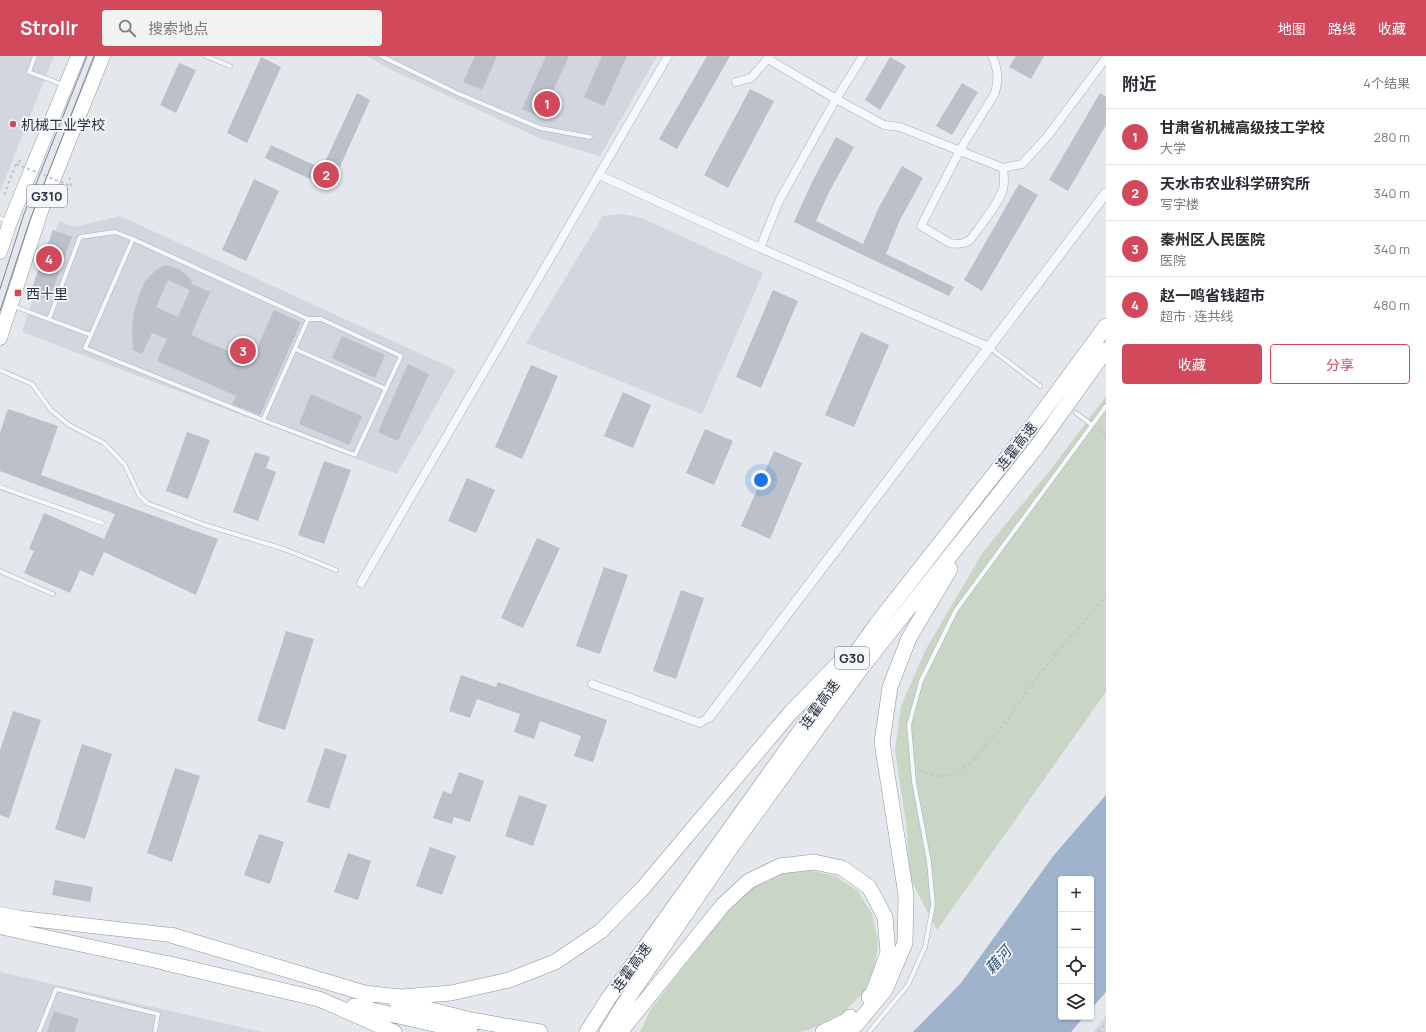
<!DOCTYPE html>
<html lang="zh">
<meta charset="utf-8">
<style>
body{margin:0;font-family:Manrope,"Noto Sans SC",sans-serif;background:#f2f2f3;color:#2b2b33}
.controls{position:absolute;right:12px;bottom:12px;display:grid;overflow:hidden;border-radius:4px;box-shadow:0 1px 3px #0004}
.controls button{width:36px;height:36px;display:grid;place-items:center;padding:0;border:0;border-bottom:1px solid #e1e1e2;background:#fff;color:#2b2b33;font:20px sans-serif}
.you{position:absolute;left:761px;top:424px;width:14px;height:14px;margin:-10px;border:3px solid #fff;border-radius:50%;background:#1a73e8;box-shadow:0 0 0 6px #1a73e833}
.badge{display:grid;place-items:center;width:26px;height:26px;border-radius:50%;background:#d1495b;color:#fff;font-size:13px;font-weight:700}
.pin{position:absolute;translate:-50% -50%;border:2px solid #fff;box-shadow:0 1px 4px #0006}
.list{margin:0;padding:0;list-style:none}
h2{display:flex;justify-content:space-between;align-items:center;height:52px;margin:0;padding:0 16px;font-size:17px}
h2 small{font-size:13px;font-weight:400;color:#7c7c81}
.list li{display:grid;grid-template-columns:26px 1fr auto;gap:12px;align-items:center;box-sizing:border-box;height:56px;padding:0 16px;border-top:1px solid #e1e1e2}
.list b{display:block;font-size:15px;white-space:nowrap}
.list p{margin:0;font-size:13px;white-space:nowrap;color:#7c7c81}
.list em{font-size:13px;font-style:normal;color:#7c7c81}
.actions{display:flex;gap:8px;padding:12px 16px}
.actions a{flex:1;padding:9px 0;border:1px solid #d1495b;border-radius:4px;text-align:center;font-size:14px;color:#d1495b}
.actions .main{background:#d1495b;color:#fff}
.icon{flex:none;width:22px;height:22px;fill:none;stroke:currentColor;stroke-width:2;stroke-linecap:round;stroke-linejoin:round}
.map{position:relative;flex:none;width:1106px;height:976px;overflow:hidden}
header{display:flex;align-items:center;gap:24px;box-sizing:border-box;height:56px;padding:0 20px;background:#d1495b;color:#fff}
header strong{font-size:19px}
nav{display:flex;gap:22px;margin-inline-start:auto;font-size:14px}
.search{width:280px;height:36px;background:#f2f2f3;display:flex;align-items:center;gap:10px;box-sizing:border-box;padding:0 14px;border-radius:4px;color:#7c7c81;font-size:15px}
main{display:flex}
aside{flex:1;background:#fff}
.map>svg:first-child{display:block}
.built{fill:#d2d6de}
.green{fill:#c9d6c5}
.water{fill:#9fb4cc}
.building{fill:#bbc0ca;fill-rule:evenodd}
.lines{fill:none;stroke-linecap:round;stroke-linejoin:round}
.service-casing{stroke:#a9aeb7;stroke-width:5}
.minor-casing{stroke:#a9aeb7;stroke-width:9}
.tertiary-casing{stroke:#a9aeb7;stroke-width:11}
.trunk-casing{stroke:#8b94a3;stroke-width:15}
.motorway-casing{stroke:#8b94a3;stroke-width:16}
.path{stroke:#c2c5cb;stroke-width:2;stroke-dasharray:3 3;stroke-linecap:butt}
.service{stroke:#f7f8fa;stroke-width:4}
.minor{stroke:#f7f8fa;stroke-width:8}
.tertiary{stroke:#f7f8fa;stroke-width:10}
.trunk{stroke:#fff;stroke-width:14}
.motorway{stroke:#fff;stroke-width:15}
.tram{stroke:#7d8696;stroke-width:1}
.path-bridge{stroke:#c2c5cb;stroke-width:2;stroke-dasharray:3 3;stroke-linecap:butt}
.poi-dot{fill:#d1495b;stroke:#f4f6f9;stroke-width:1.5}
.labels{text-anchor:middle;dominant-baseline:central;stroke-width:3.5;stroke-linejoin:round;paint-order:stroke}
.shield{fill:#f4f6f9;stroke:#676e7b;stroke-width:1}
.shield-label{font-size:13px;font-weight:bold;fill:#2b3445}
.poi-label{font-size:14px;fill:#2b3445;stroke:#f4f6f9;text-anchor:start}
.street-label{font-size:14px;fill:#2b3445;stroke:#f4f6f9}
.water-label{font-size:15px;font-style:italic;fill:#34527a;stroke:#f4f6f9}
</style>
<header>
<strong>Strollr</strong>
<div class="search"><svg class="icon" aria-label="search" viewBox="0 0 24 24"><circle cx="10" cy="10" r="6"/><path d="M15 15l6 6"/></svg>搜索地点</div>
<nav><a>地图</a><a>路线</a><a>收藏</a></nav>
</header>
<main>
<div class="map">
<svg width="1106" height="976" viewBox="0 0 1106 976">
<rect width="100%" height="100%" fill="#e4e7ec"/>
<path class="built" d="M0,0H54L0,136Z
M366,0H657L600,100L539,82L390,13Z
M621,158L639,161L763,217L702,358L526,287L603,160Z
M120,160L456,314L397,418L22,276L59,165L74,171Z
M0,916L262,976H0Z
M1106,960V976H1093Z"/>
<path class="green" d="M1106,340V636L937,874L910,822L906,767L895,694L901,650L926,593L983,496L1051,413Z
M809,814L835,820L858,835L872,858L878,885L875,912L863,937L844,956L811,973L800,976H640L651,953L729,852L757,827L782,816Z"/>
<path class="water" d="M1106,739V936L1091,953V823H1061V961H1084L1071,976H913L961,927L1054,799Z"/>
<path class="building" d="M475,0H497L482,34L463,26Z
M546,0H569L541,61L522,53Z
M602,0H627L604,50L584,41Z
M707,0H730L677,93L659,83Z
M1016,0H1044L1031,23L1009,11Z
M261,1L281,11L247,87L227,77Z
M890,1L906,10L880,54L865,44Z
M179,7L196,14L176,57L160,49Z
M962,27L978,36L952,79L936,70Z
M750,33L774,45L728,132L704,119Z
M357,37L370,44L339,113L325,106Z
M1100,37L1106,41V69L1068,135L1049,124Z
M836,81L854,91L829,136L816,165L863,188L879,151L902,110L923,122L900,164L886,198L954,231L949,240L794,166L812,126Z
M271,89L316,110L310,123L265,102Z
M254,123L279,135L246,205L222,194Z
M1019,128L1038,139L982,235L964,224Z
M53,174L72,181L49,244L30,237Z
M165,209L179,213L190,222L192,228L210,236L191,279L251,305L274,254L301,266L260,359L232,348L236,340L157,305L167,283L152,277L142,298L133,294L132,273L134,256L139,239L145,225L156,214ZM168,224L190,234L178,261L156,251Z
M773,234L798,245L761,332L736,321Z
M861,276L889,289L854,371L825,359Z
M342,280L385,299L375,322L332,302Z
M408,308L429,318L398,385L378,376Z
M531,309L558,320L522,403L495,391Z
M623,336L651,349L633,392L604,380Z
M311,338L362,360L349,389L299,368Z
M8,353L58,370L41,419L218,483L196,539L104,496L93,520L80,514L70,537L24,517L34,495L29,493L44,457L104,483L115,458L0,415V377Z
M705,373L733,385L714,429L686,417Z
M187,376L210,384L188,443L166,435Z
M774,395L802,407L770,483L741,470Z
M255,396L270,401L266,412L276,416L258,465L233,456Z
M324,405L351,414L324,488L298,479Z
M467,422L495,434L476,477L448,465Z
M537,482L560,492L523,572L501,562Z
M604,511L628,519L600,598L576,590Z
M681,534L704,542L676,623L653,615Z
M286,575L314,583L285,674L257,665Z
M461,619L496,631L498,626L607,664L593,706L574,700L581,680L540,665L534,683L514,676L520,658L477,643L470,662L449,655Z
M13,655L41,664L9,762L0,759V694Z
M82,688L112,698L85,783L55,773Z
M325,692L347,699L329,753L307,746Z
M175,712L200,720L172,806L147,797Z
M459,716L484,725L470,766L454,761L452,768L433,762L443,735L451,738Z
M519,739L547,749L533,790L505,780Z
M259,778L284,786L270,828L244,819Z
M430,791L456,800L442,839L416,830Z
M348,797L371,805L358,844L334,836Z
M55,824L93,831L90,846L52,839Z
M54,955L79,963L74,976H47Z"/>
<g class="lines">
<defs>
<path id="service" d="M35,0L29,16L64,29
M205,0L230,10
M381,0L457,37L540,72L590,81
M0,162L7,165
M13,250L91,279L133,183L308,263H321L401,300L355,399L263,364L85,292L91,279
M49,263L80,181L115,176L133,183
M990,292L1040,330
M295,293L386,333
M0,314L32,328L51,354L69,369L104,387L125,409L139,439L147,447L205,469L284,493L336,514
M1076,357L1092,369
M263,364L308,263
M0,431L102,467
M0,515L53,538
M39,976L56,933L158,958L155,976
M869,976L908,929L925,891L933,849L929,806L914,726L909,669L921,625L956,554L1106,350"/>
<path id="minor" d="M992,0C998,13 999,23 995,37L960,94L921,170L950,187C958,189 963,188 970,184C980,170 998,149 1003,133C1005,126 1004,119 1003,112
M768,3L836,43L884,69L900,71L1003,112L1022,108L1047,81L1106,2
M736,26L751,22L770,0
M599,119L760,192L989,291
M760,192L779,145L836,43L863,0
M361,527L668,0
M592,628L700,667L709,661"/>
<path id="tertiary" d="M709,661L1106,137"/>
<path id="trunk" d="M0,196L10,166L78,0
M0,282L42,152L103,0
M0,858L21,862L171,879
M0,871L166,907"/>
<path id="motorway" d="M171,879L371,939
M166,907L319,943L394,976
M362,937L401,941L451,937L509,924L555,906L601,875L643,832L791,656L842,604
M396,945L471,964L540,976
M354,950L470,976
M587,976L608,943L876,569L1039,361L1106,270
M607,976L624,948L732,790L862,611L1038,389L1106,294
M620,976L723,849L749,825L780,810L814,806L842,812L869,831L885,861L888,897L873,937L869,941
M823,976L846,965L850,961
M843,976L856,969L885,934L905,887L906,839L882,686L890,631L909,582L950,513"/>
</defs>
<use href="#service" class="service-casing"/>
<use href="#minor" class="minor-casing"/>
<use href="#tertiary" class="tertiary-casing"/>
<use href="#trunk" class="trunk-casing"/>
<use href="#motorway" class="motorway-casing"/>
<path class="path" d="M61,137L71,130L69,119
M4,139L16,108L23,103
M1098,373L1106,379
M919,714L935,720H946L957,717L973,704L1010,661L1031,629L1059,594L1085,565L1106,540
M1098,976L1106,967"/>
<use href="#service" class="service"/>
<use href="#minor" class="minor"/>
<use href="#tertiary" class="tertiary"/>
<use href="#trunk" class="trunk"/>
<use href="#motorway" class="motorway"/>
<path class="tram" d="M0,233L24,158L87,0
M0,255L30,164L94,0"/>
<path class="path-bridge" d="M16,108L71,130"/>
</g>
<g class="poi-dot">
<circle cx="13" cy="68" r="4"/>
<rect x="14" y="233" width="8" height="8" rx="2"/>
</g>
<g class="labels">
<g class="shield">
<rect x="27" y="129" width="40" height="22" rx="3"/>
<rect x="835" y="591" width="34" height="22" rx="3"/>
</g>
<g class="shield-label">
<text x="47" y="140">G310</text>
<text x="852" y="602">G30</text>
</g>
<g class="poi-label">
<text x="21" y="68">机械工业学校</text>
<text x="26" y="237">西十里</text>
</g>
<g class="street-label">
<text transform="translate(1016 390) rotate(-52)">连霍高速</text>
<text transform="translate(819 648) rotate(-54)">连霍高速</text>
<text transform="translate(631 911) rotate(-54)">连霍高速</text>
</g>
<g class="water-label">
<text transform="translate(998 904) rotate(-49)">藉河</text>
</g>
</g>
</svg>
<div class="controls">
<button>+</button>
<button>−</button>
<button><svg class="icon" aria-label="locate" viewBox="0 0 24 24"><circle cx="12" cy="12" r="6"/><path d="M12 2v4M12 18v4M2 12h4M18 12h4"/></svg></button>
<button><svg class="icon" aria-label="layers" viewBox="0 0 24 24"><path d="M12 4l9 5-9 5-9-5zM3 14l9 5 9-5"/></svg></button>
</div>
<div class="you"></div>
<div class="pin badge" style="left:547px;top:48px">1</div>
<div class="pin badge" style="left:326px;top:119px">2</div>
<div class="pin badge" style="left:243px;top:295px">3</div>
<div class="pin badge" style="left:49px;top:203px">4</div>
</div>
<aside>
<h2>附近<small>4个结果</small></h2>
<ul class="list">
<li><span class="badge">1</span><div><b>甘肃省机械高级技工学校</b><p>大学</p></div><em>280 m</em></li>
<li><span class="badge">2</span><div><b>天水市农业科学研究所</b><p>写字楼</p></div><em>340 m</em></li>
<li><span class="badge">3</span><div><b>秦州区人民医院</b><p>医院</p></div><em>340 m</em></li>
<li><span class="badge">4</span><div><b>赵一鸣省钱超市</b><p>超市 · 连共线</p></div><em>480 m</em></li>
</ul>
<div class="actions"><a class="main">收藏</a><a>分享</a></div>
</aside>
</main>
